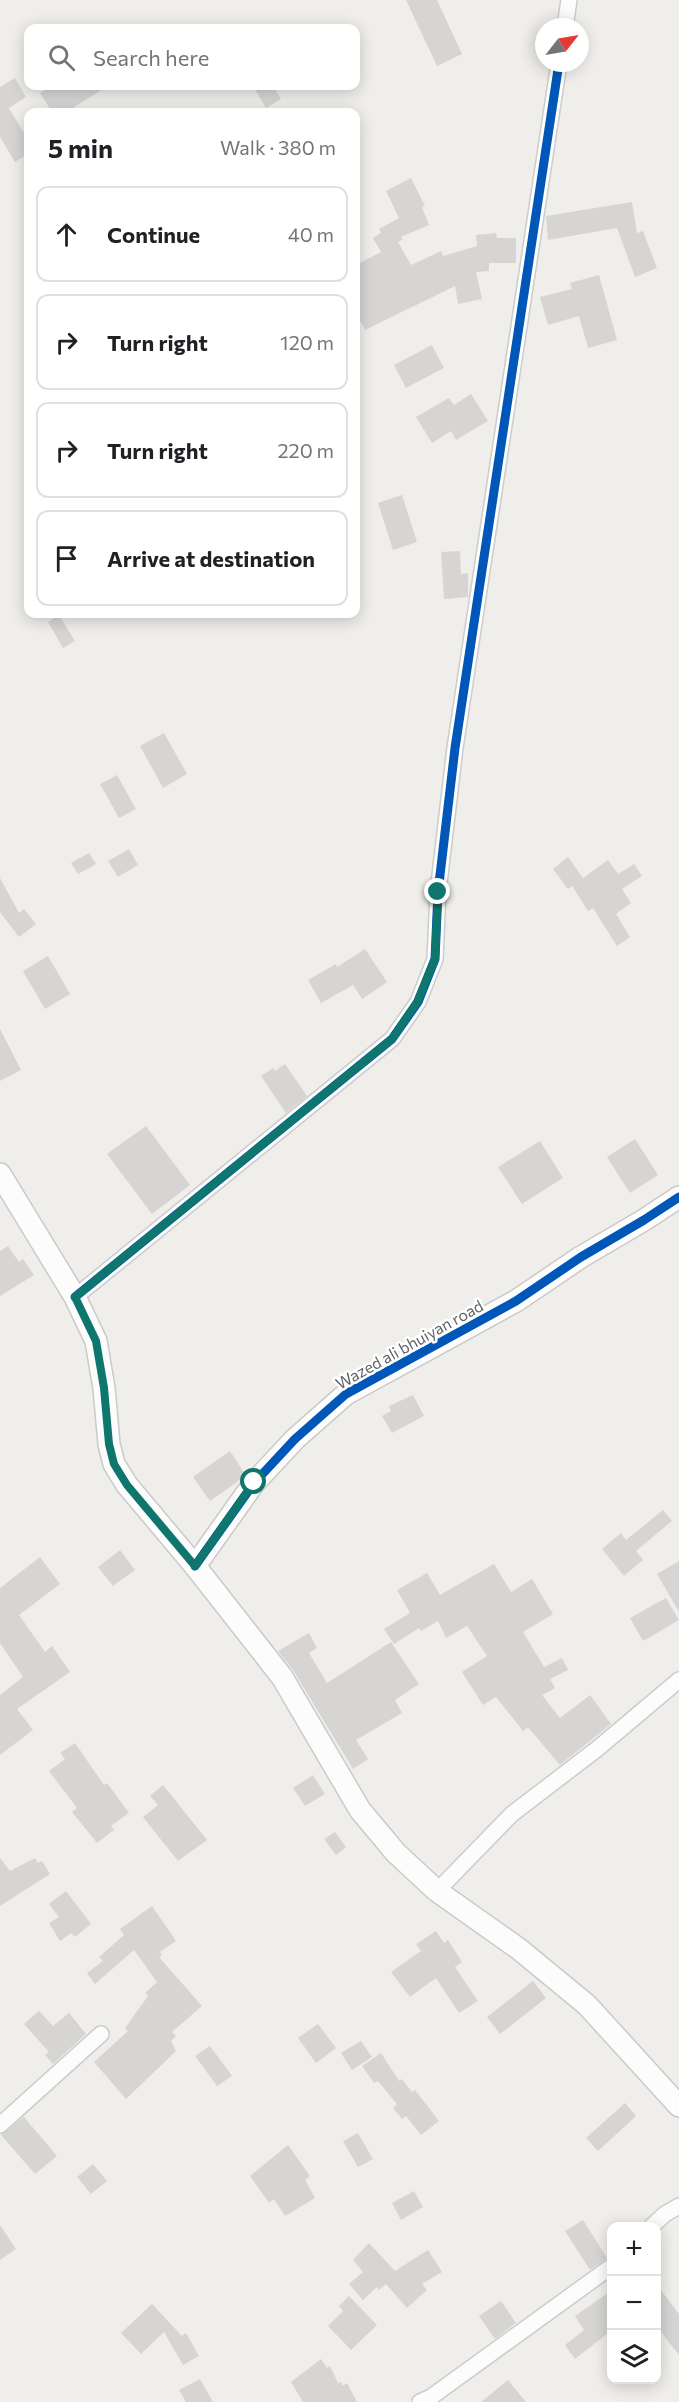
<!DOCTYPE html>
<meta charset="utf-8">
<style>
body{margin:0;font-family:Commissioner,sans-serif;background:#f6f6f6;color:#202124}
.controls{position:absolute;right:18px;bottom:18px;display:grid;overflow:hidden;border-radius:12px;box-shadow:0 3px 15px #0003}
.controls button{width:54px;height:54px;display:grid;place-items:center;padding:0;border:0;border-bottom:2px solid #e0e0e0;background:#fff;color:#202124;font:30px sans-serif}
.compass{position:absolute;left:535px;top:18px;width:54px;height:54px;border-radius:50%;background:#fff;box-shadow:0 3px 15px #0003;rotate:59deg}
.stop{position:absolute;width:18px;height:18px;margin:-14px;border:4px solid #0f766e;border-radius:50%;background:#fff}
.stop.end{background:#0f766e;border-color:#fff;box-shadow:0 2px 6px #0008}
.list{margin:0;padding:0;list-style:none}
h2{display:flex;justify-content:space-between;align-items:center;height:78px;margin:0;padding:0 24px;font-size:26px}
h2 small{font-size:20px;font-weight:400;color:#757577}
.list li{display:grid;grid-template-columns:39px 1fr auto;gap:18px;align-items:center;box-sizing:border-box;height:96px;margin:0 12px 12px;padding:0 12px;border:2px solid #e0e0e0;border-radius:12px}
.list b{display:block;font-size:22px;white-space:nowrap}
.list em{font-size:20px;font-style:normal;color:#757577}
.icon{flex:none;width:33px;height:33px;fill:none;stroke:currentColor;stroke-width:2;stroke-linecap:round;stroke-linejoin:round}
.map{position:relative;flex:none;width:679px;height:2402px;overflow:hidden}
.search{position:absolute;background:#fff;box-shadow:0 3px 15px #0003;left:24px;top:24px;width:336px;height:66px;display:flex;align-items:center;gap:15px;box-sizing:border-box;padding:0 21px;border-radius:12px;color:#757577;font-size:22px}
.panel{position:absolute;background:#fff;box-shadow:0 3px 15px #0003;left:24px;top:108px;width:336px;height:510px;border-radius:12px}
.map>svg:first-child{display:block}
.building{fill:#d6d5d3}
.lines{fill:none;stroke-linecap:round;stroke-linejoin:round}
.street-casing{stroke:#cbcccc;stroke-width:18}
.secondary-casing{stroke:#cacacb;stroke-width:24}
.street{stroke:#fdfcfc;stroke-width:15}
.secondary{stroke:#fdfcfc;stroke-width:21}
.cycleway-casing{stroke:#fff;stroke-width:13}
.cycleway{stroke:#0057b8;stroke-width:9}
.route{stroke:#0f766e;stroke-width:8}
.labels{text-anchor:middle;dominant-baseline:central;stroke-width:5;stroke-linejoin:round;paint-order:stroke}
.street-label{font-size:16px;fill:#5f6368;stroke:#fff}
</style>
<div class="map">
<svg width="679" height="2402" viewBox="0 0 679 2402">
<rect width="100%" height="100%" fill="#efeeea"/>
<path class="building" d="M406,0H437L462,54L437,66Z
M15,78L26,97L9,108L28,140V154L15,162L0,137V87Z
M52,86H108L66,112H52L40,93Z
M253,86H273L281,99L266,108Z
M411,178L425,206L422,207L429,225L401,237L403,239L398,242L411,265L441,251L443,256L477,246L476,235L496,233L497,238H516V263H489V271L476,272L482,299L458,304L455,286L365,330L361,322L356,325V265L381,252L373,238L381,233L379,229L399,218L386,191Z
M632,202L637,233L643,231L657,268L635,277L617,228L548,240L546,216Z
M599,275L617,340L588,348L579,316L548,325L540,297L572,289L570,283Z
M432,345L444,368L406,388L394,365Z
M471,394L488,421L456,440L451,431L432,443L416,417L449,398L454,405Z
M402,495L417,542L393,550L378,503Z
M460,551L461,574L468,573V597L444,599L441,552Z
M59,615L75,641L63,648L48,622Z
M164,733L187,774L163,788L140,746Z
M117,775L136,809L119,818L100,784Z
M129,849L138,865L118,877L108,861Z
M89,853L96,864L78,874L71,863Z
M568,857L583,878L608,860L618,874L634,864L642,876L622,889L631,903L616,914L630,937L617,946L593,908L588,911L572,886L568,889L553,869Z
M0,878L19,913L24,909L36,924L19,937L0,912Z
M365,949L387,982L362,999L353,985L321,1003L308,980L336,964L337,967Z
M48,956L70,994L45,1009L23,971Z
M0,1029L21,1070L0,1081Z
M285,1064L307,1096L286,1113L261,1076L273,1068L275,1071Z
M146,1126L190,1185L152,1214L107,1154Z
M635,1139L658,1175L630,1193L607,1157Z
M540,1141L563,1178L522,1204L498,1167Z
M8,1246L19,1262L23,1259L34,1275L0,1296V1251Z
M413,1395L424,1416L392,1433L382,1416L391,1411L389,1406Z
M230,1451L245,1474L241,1479L210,1501L193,1477Z
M663,1510L672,1521L636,1551L643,1560L624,1576L602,1549L621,1533L626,1540Z
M120,1550L135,1570L113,1586L98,1567Z
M40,1557L60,1584L19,1615L45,1652L52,1646L70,1672L17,1709L33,1730L0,1755V1695L23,1677L0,1643V1588Z
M679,1561V1612L657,1574Z
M494,1564L511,1592L532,1579L553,1614L523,1632L544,1667L562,1658L568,1670L550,1679L555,1688L542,1695L560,1718L590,1695L611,1724L560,1765L528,1727L523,1731L496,1697L483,1705L462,1672L487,1656L467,1626L446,1638L438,1621L421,1631L419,1628L394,1644L384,1629L410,1613L397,1590L427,1573L440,1595Z
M666,1598L679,1620L643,1641L630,1618Z
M309,1633L317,1648L309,1653L327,1683L391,1642L419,1684L395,1700L402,1713L356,1740L368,1759L353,1769L293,1670L278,1651Z
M75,1743L104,1785L107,1783L129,1813L111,1826L114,1830L97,1843L72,1812L77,1808L49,1771L65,1759L60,1753Z
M313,1775L325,1794L305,1806L293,1788Z
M163,1785L207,1840L178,1861L143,1817L158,1805L150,1796Z
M335,1832L346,1847L336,1855L324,1839Z
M0,1858L10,1871L35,1858L38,1863L42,1861L50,1874L0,1906Z
M66,1891L91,1924L75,1937L71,1933L60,1941L49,1923L59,1917L49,1904Z
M152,1906L176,1941L160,1952L162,1955L159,1957L202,2006L172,2032L176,2036L171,2041L176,2051L126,2099L94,2062L128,2031L125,2028L148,1996L145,1993L157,1982L134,1950L95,1984L87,1973L103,1961L99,1957L124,1935L120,1929Z
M436,1931L444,1943L448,1940L462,1962L455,1967L478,2001L459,2013L436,1978L410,1997L391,1972L421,1951L416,1944Z
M533,1981L546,1998L500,2034L487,2017Z
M39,2011L53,2026L69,2013L86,2034L53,2064L45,2055L49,2052L24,2024Z
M318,2024L336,2048L316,2063L298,2038Z
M361,2041L372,2057L352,2070L341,2053Z
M210,2046L232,2076L217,2086L195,2056Z
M381,2053L399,2081L402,2079L412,2092L415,2090L439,2121L421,2135L406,2116L402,2119L393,2108L397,2104L378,2081L374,2083L362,2066Z
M625,2103L636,2116L598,2151L586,2138Z
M24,2117L57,2156L35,2174L1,2135Z
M358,2133L373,2159L358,2167L343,2141Z
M288,2145L310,2176L305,2180L315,2198L285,2216L274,2199L269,2203L250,2176Z
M93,2164L107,2181L91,2194L77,2177Z
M414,2191L423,2207L401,2220L392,2203Z
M583,2220L607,2258L590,2270L565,2231Z
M0,2225L16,2249L0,2260Z
M369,2243L395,2271L428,2250L442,2272L422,2284L427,2290L407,2308L386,2284L379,2290L377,2287L363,2300L349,2284L363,2272L353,2260Z
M657,2285L679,2314V2355L657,2327Z
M612,2290V2330L575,2359L565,2345L584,2330L575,2316Z
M349,2296L377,2325L351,2350L328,2326L343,2311L339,2306Z
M501,2301L516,2323L495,2339L479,2316Z
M152,2304L182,2336L186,2333L199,2356L183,2365L164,2332L141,2354L121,2333Z
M321,2359L327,2368L330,2366L338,2383L341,2382L343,2386L347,2383L357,2402H303L291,2382Z
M200,2379L213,2402H186L179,2390Z
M508,2380L526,2402H481Z"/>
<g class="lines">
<defs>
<path id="street" d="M565,27L569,0
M75,1297L392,1039L418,1002L435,959L438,892L455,748L559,63
M437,1891L512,1814L597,1749L679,1680
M0,2125L101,2034
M652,2226L665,2214L679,2206
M420,2402L431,2397L612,2266"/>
<path id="secondary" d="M0,1174L75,1297L96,1341L104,1388L109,1444L114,1464L127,1485L195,1566L282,1677L360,1810L396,1853L437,1891L519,1949L587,2005L679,2106
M195,1566L254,1483L295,1439L346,1394L516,1301L581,1257L644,1220L679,1197"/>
</defs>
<use href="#street" class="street-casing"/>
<use href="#secondary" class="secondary-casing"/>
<use href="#street" class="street"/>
<use href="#secondary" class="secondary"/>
<defs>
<path id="cycleway" d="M75,1297L392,1039L418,1002L435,959L438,892L455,748L559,63
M195,1566L254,1483L295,1439L346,1394L516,1301L581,1257L644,1220L679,1197"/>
</defs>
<use href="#cycleway" class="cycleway-casing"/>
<use href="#cycleway" class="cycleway"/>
</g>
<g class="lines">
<path class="route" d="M254,1482L195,1566L127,1485L114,1464L109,1444L104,1388L96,1341L75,1297L392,1039L417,1002L435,959L438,892"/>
</g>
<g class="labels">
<g class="street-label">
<text transform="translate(409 1344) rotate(-29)">Wazed ali bhuiyan road</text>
</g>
</g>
</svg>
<div class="controls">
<button>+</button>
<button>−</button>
<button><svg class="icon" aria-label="layers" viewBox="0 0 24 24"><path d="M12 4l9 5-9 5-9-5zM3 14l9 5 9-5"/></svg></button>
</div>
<svg class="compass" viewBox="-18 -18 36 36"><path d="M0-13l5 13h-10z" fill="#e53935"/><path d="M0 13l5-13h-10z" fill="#757577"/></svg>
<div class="stop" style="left:254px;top:1482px"></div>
<div class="stop end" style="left:438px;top:892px"></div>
<div class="search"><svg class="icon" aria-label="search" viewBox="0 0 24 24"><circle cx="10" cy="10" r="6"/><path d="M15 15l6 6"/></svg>Search here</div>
<section class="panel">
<h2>5 min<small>Walk · 380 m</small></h2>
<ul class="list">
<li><svg class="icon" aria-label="ahead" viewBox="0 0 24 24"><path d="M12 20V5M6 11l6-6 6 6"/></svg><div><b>Continue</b></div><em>40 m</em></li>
<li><svg class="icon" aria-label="right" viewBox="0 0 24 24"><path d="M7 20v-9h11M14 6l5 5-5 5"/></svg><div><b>Turn right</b></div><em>120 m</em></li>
<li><svg class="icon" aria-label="right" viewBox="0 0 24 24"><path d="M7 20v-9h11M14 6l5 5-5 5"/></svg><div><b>Turn right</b></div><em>220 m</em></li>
<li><svg class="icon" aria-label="arrive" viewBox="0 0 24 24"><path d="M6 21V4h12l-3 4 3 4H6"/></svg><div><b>Arrive at destination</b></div></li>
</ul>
</section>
</div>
